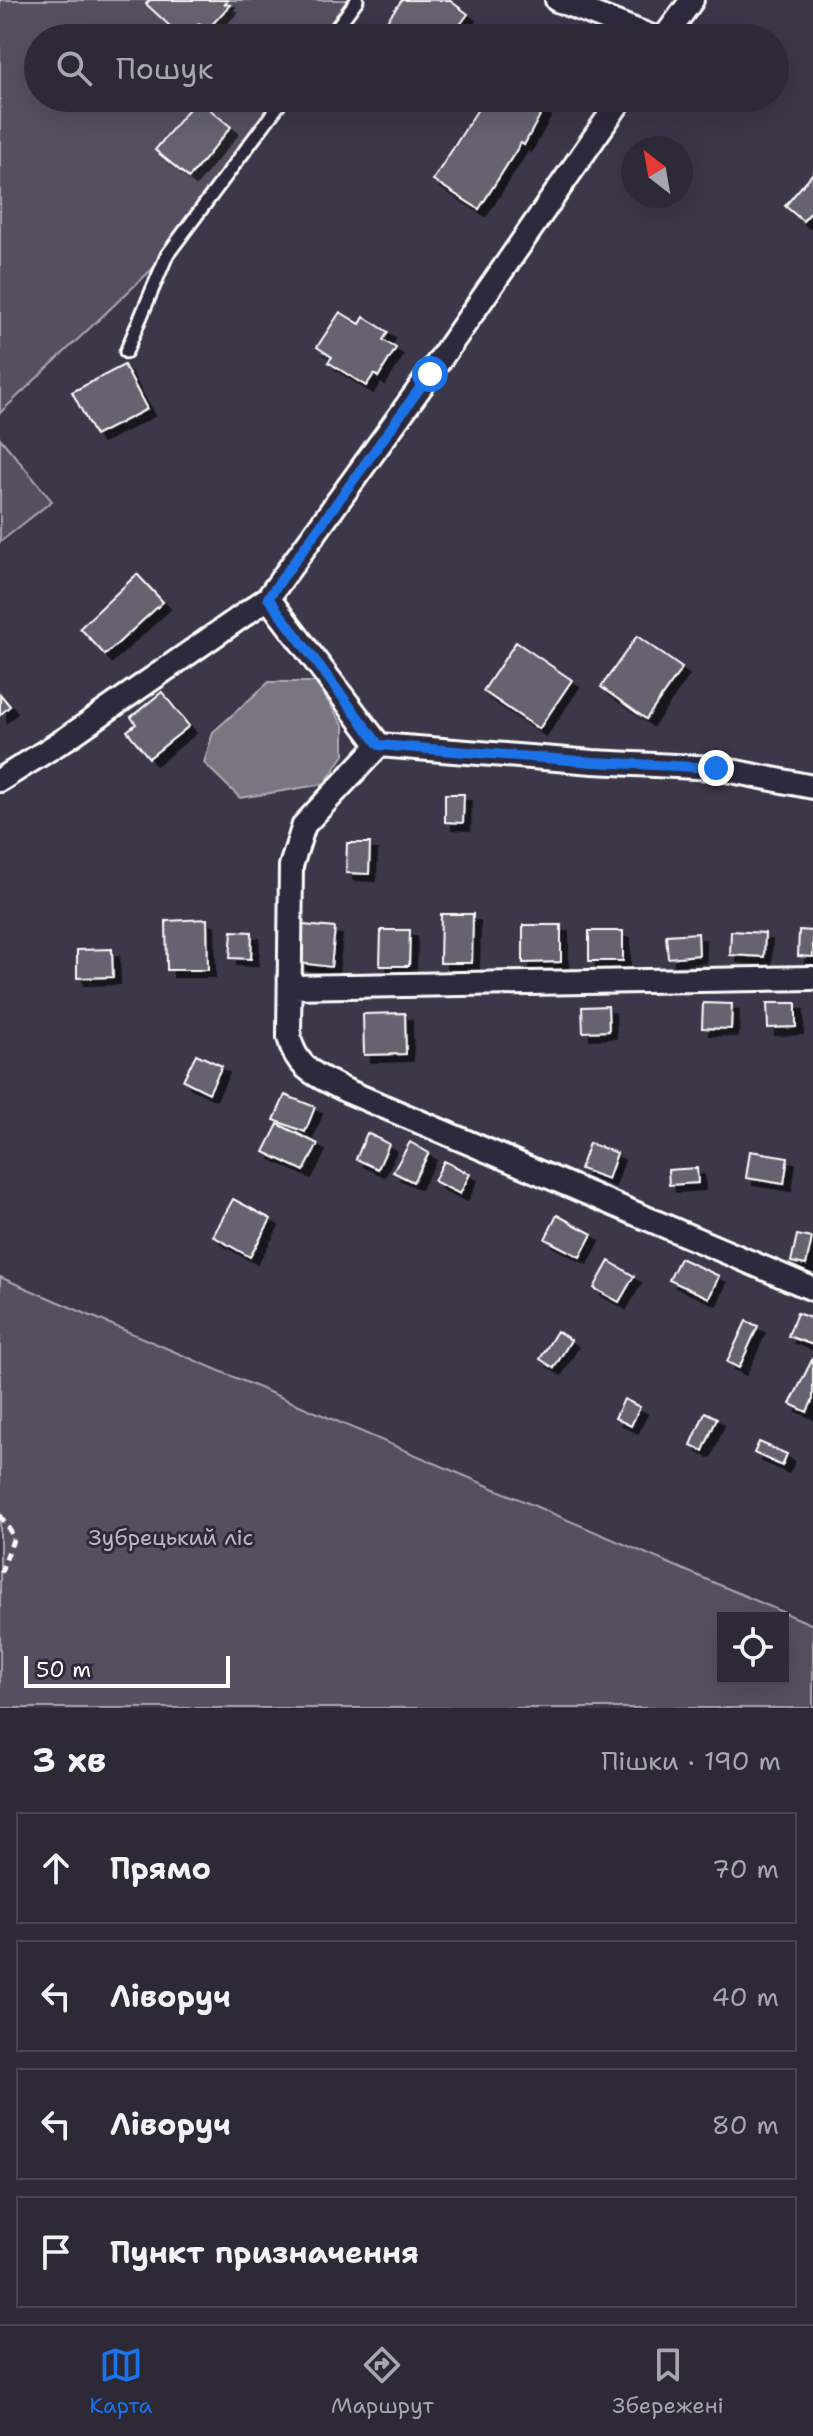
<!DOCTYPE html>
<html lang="uk">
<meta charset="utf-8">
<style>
body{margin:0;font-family:"Shantell Sans",sans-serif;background:#393542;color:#f1f3f6}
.controls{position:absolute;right:24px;bottom:24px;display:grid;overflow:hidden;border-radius:0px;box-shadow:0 8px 32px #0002}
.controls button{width:72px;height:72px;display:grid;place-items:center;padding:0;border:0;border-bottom:2px solid #484552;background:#2d2937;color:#f1f3f6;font:40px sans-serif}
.compass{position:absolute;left:621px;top:136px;width:72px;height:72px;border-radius:50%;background:#2d2937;box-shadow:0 8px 32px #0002;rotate:329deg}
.scale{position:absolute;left:24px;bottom:20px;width:206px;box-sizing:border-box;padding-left:8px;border:4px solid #fff;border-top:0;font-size:22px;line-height:28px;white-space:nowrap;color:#fff;-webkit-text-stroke:6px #2f2a3d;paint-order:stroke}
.stop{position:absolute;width:24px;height:24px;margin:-18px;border:6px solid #1a73e8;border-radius:50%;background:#fff}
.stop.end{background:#1a73e8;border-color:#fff;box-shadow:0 2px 8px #0008}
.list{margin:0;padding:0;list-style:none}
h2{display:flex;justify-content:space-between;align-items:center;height:104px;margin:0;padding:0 32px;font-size:34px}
h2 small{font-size:26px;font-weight:400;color:#a7a6ad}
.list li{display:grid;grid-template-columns:52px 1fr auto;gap:24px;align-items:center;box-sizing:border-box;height:112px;margin:0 16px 16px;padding:0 16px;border:2px solid #484552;border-radius:0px}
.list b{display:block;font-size:30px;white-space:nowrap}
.list em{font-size:26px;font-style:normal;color:#a7a6ad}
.icon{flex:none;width:44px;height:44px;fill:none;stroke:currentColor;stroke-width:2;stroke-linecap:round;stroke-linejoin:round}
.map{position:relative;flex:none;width:813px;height:1708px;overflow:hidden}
.search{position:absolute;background:#2d2937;box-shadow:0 8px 32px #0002;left:24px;right:24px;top:24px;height:88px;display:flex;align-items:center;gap:20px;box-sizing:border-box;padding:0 28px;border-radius:44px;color:#a7a6ad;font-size:30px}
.sheet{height:616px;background:#2d2937}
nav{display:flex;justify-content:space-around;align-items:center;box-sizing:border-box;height:112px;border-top:2px solid #484552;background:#2d2937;font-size:22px;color:#a7a6ad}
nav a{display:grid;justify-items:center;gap:4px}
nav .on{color:#1a73e8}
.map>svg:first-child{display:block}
.green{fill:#555060;stroke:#aaa8b0;stroke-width:2;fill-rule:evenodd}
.water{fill:#797682;stroke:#afadb4;stroke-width:2}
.building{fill:#666270;stroke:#fff;stroke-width:2;filter:url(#shadow)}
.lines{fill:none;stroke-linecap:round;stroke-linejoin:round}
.service-casing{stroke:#fff;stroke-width:17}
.minor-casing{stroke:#fff;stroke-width:28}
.path{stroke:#fff;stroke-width:5;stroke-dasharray:8 6;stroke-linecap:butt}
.service{stroke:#2f2a3d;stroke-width:11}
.minor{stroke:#2f2a3d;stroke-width:22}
.route{stroke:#1a73e8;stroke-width:10}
.labels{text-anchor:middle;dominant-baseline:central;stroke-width:6;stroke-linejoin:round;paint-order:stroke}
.park-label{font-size:22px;fill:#bbb9bf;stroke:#2f2a3d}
</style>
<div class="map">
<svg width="813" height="1708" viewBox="0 0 813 1708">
<defs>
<filter id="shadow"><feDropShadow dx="7" dy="7" stdDeviation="0" flood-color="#0009"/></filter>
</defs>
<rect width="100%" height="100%" fill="#3c3749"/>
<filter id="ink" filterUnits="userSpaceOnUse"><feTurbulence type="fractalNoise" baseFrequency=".0125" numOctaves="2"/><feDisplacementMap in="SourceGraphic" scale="16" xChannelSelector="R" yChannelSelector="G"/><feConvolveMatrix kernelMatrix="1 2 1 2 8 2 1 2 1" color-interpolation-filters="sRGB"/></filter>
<g filter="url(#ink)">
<path class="green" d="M0,0H357L329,38H38V98H284L167,255L0,413Z
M0,438L52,501L0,542Z
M0,1277L813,1625V1708H0ZM783,1618V1678H723V1618Z"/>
<path class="water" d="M269,682H315L344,726V755L324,784L240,798L204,763L213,732Z"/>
<path class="building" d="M150,0H228L225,4L230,5L207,30L199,23L183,38L146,4Z
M402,0H449L468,14L450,38H374Z
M485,98H528L544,108L524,145L521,143L479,209L433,180Z
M197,99L231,127L189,178L155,150Z
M813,173V210L803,221L785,206Z
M340,312L360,324L364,317L388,332L383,340L396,348L378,377L374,374L366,386L328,362L332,357L317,347Z
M124,365L147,409L95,436L72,392Z
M137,574L163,602L105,655L80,628Z
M637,636L682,668L646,719L601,687Z
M516,642L572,680L539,729L483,691Z
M162,692L189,726L149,758L127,731L136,724L131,717Z
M0,694L10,706L0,715Z
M445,794H464L463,823L445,822Z
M347,843H370L369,874L346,873Z
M441,914H473L472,963H440Z
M207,919L208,970H167L166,921Z
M303,925L335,928L331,967L299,963Z
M523,925H561V962L523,963Z
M381,930H410L409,966H380Z
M799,930L813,931V957L798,956Z
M232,931L252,932L251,959L230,958Z
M589,931H623V961H589Z
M731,931L765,933L764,957L730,955Z
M698,933L699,955L668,958L666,935Z
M112,949L113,977L77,978V950Z
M703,1003L732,1004L731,1029L702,1028Z
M767,1003H796V1027L768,1028Z
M608,1006L609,1031L583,1032L582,1007Z
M405,1013L406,1054L364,1055L363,1014Z
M196,1054L222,1066L209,1093L183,1080Z
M285,1095L315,1107L305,1132L274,1120Z
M278,1124L318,1144L304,1171L264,1152Z
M367,1133L389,1144L378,1169L356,1159Z
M410,1142L429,1153L413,1182L393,1172Z
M589,1143L617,1153L608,1179L580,1169Z
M750,1151L788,1157L784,1184L746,1178Z
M444,1161L470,1174L460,1194L434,1181Z
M697,1168L698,1183L669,1185L668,1170Z
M233,1199L271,1219L250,1257L213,1236Z
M557,1215L592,1234L580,1257L545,1239Z
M797,1235L812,1238L806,1265L791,1262Z
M680,1258L719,1276L709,1298L669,1280Z
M609,1261L634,1276L619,1302L594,1288Z
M797,1313L813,1319V1345L788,1336Z
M746,1321L758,1326L739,1368L727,1362Z
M557,1331L571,1340L554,1368L540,1359Z
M813,1358V1399L807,1412L790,1404Z
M624,1399L640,1407L631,1426L615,1418Z
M705,1412L717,1418L703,1451L691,1445Z
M759,1442L787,1454L782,1466L754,1453Z"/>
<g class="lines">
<defs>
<path id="service" d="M329,38L357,0
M126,352L167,255L284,98"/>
<path id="minor" d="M557,0L655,38
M664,38L692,0
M268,598L379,745L593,762L716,768L813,787
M379,745L304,825L291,866L289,1037C297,1071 319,1076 347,1091L813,1289
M0,780L67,738L268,598L430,374L622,98
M290,987L813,978"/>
</defs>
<use href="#service" class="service-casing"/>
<use href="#minor" class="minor-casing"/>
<path class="path" d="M0,1515L14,1537L0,1575"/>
<use href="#service" class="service"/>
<use href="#minor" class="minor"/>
</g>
</g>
<g class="lines" filter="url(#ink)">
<path class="route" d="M430,374L268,598L379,745L593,762L716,768"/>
</g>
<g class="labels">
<g class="park-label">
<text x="171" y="1537">Зубрецький ліс</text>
</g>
</g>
</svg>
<div class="controls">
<button><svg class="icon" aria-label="locate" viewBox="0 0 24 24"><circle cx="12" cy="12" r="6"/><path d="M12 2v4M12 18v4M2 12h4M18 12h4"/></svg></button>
</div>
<svg class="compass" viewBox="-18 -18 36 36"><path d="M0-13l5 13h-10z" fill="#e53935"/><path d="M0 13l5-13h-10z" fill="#a7a6ad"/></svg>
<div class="scale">50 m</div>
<div class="stop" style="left:430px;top:374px"></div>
<div class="stop end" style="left:716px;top:768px"></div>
<div class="search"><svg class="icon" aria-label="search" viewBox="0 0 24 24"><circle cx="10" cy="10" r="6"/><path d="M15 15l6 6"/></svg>Пошук</div>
</div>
<section class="sheet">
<h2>3 хв<small>Пішки · 190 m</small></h2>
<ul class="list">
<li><svg class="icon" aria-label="ahead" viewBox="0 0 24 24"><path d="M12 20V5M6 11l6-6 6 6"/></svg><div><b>Прямо</b></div><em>70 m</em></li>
<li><svg class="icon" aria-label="left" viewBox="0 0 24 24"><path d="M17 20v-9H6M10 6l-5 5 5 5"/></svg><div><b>Ліворуч</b></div><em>40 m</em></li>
<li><svg class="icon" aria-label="left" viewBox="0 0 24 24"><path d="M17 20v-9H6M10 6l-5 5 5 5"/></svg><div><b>Ліворуч</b></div><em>80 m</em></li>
<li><svg class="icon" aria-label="arrive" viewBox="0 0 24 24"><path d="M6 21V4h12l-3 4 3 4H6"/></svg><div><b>Пункт призначення</b></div></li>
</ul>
</section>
<nav>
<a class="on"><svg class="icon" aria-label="map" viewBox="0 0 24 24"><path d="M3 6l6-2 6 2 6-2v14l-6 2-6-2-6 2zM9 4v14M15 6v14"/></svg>Карта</a>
<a><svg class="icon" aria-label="directions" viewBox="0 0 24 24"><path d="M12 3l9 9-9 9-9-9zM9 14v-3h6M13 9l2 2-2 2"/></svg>Маршрут</a>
<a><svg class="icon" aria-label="saved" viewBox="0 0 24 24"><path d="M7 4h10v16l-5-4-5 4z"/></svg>Збережені</a>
</nav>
